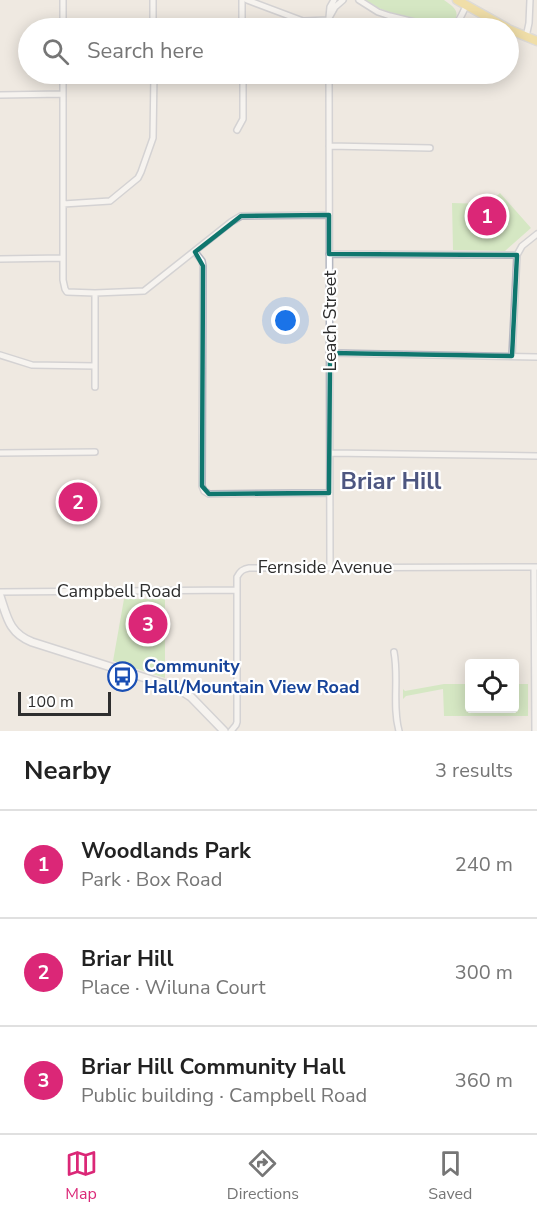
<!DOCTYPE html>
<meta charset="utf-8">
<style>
body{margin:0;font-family:"Nunito Sans",sans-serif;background:#f2f2f2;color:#222}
.controls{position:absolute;right:18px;bottom:18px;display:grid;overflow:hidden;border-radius:6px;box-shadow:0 3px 15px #0003}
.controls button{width:54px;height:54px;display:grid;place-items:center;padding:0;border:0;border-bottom:2px solid #e0e0e0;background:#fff;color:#222;font:30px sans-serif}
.scale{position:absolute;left:18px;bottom:15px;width:93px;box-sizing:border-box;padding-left:6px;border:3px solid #2e2e2e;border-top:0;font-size:16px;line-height:21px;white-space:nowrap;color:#2e2e2e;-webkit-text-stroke:4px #fff;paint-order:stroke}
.you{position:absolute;left:286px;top:321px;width:21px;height:21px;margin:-15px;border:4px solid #fff;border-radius:50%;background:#1a73e8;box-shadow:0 0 0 9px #1a73e833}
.badge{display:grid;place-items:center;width:39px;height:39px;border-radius:50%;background:#db2777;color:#fff;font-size:20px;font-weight:700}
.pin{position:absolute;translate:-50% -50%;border:3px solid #fff;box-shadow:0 2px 6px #0006}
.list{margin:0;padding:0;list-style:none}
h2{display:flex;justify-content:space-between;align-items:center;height:78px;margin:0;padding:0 24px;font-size:26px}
h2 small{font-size:20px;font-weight:400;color:#767676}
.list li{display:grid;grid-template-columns:39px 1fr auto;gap:18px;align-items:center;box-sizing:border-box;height:108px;padding:0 24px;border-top:2px solid #e0e0e0}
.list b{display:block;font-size:22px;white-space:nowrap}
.list p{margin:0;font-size:20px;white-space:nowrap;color:#767676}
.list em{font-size:20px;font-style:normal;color:#767676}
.icon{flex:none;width:33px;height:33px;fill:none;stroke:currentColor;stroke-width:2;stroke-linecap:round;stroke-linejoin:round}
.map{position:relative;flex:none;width:537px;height:731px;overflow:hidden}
.search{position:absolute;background:#fff;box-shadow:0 3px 15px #0003;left:18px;right:18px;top:18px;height:66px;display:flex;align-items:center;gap:15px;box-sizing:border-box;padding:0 21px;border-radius:33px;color:#767676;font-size:22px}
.sheet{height:402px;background:#fff}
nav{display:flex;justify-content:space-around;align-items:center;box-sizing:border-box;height:84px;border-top:2px solid #e0e0e0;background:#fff;font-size:16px;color:#767676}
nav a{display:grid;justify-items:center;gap:3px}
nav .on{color:#db2777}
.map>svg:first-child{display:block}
.green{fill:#b6e59e}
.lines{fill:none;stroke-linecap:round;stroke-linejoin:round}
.minor-casing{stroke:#b4b7c1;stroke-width:8}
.tertiary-casing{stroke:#b4b7c1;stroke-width:10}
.primary-casing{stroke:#c9c9c9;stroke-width:11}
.minor{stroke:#fff;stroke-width:5}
.tertiary{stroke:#fff;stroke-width:7}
.primary{stroke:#f2d163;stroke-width:8}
.marked{fill:none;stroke:#0f766e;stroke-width:4.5;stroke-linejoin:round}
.labels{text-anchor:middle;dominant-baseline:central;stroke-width:4.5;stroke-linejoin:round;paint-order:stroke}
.street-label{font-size:18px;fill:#2e2e2e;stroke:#fff}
.transit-label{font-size:18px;font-weight:bold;fill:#164399;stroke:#fff;text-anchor:start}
.district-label{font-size:24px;font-weight:bold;fill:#4d5680;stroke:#fff}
</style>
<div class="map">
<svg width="537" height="731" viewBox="0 0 537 731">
<rect width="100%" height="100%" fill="#efe9e1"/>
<path class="green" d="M365,0H444C454,7 462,12 452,24C441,28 393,14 381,9C375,7 370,4 365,0Z
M500,193L531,228L505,251L453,250L452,203L488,204Z
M124,599H165V678L113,661Z
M444,684H469L470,708H514L515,684H528V716H444L443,689L406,696L403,699V689L405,691Z"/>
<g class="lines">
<defs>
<path id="minor" d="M63,0V28
M153,0V28
M242,0V28
M247,0L303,21L328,20
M359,0L378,12L390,16L439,28
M330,16L335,7L343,0
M328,28L330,7L334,0
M447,28C459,25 461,16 466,6
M526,37L529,23L530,0
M63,74V280L65,289L67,292L95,293L144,291L231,222L241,216L329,215
M329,74L330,568
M0,95L63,94
M237,130L243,119V74
M329,146L430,148
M63,204L110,201L138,178L141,172L153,138L154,74
M195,252L202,261L203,266L202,486L204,491L209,494L329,493
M329,254L517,255
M0,259L63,258
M330,353L537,357
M0,355L32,365L95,366
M512,356L517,255L522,246L537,234
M95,387V293
M0,453L95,452
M330,453L537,456
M534,567L535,731
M0,592L237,590
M394,652C399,678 392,706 399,731
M231,731L236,725L237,722V577C240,571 243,569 249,568L537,567"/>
<path id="tertiary" d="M0,596C7,617 9,633 32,642L177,688L191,697L224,731"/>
<path id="primary" d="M457,0L507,28
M508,29L537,41"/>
</defs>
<use href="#minor" class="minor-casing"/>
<use href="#tertiary" class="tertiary-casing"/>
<use href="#primary" class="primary-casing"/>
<use href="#minor" class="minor"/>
<use href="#tertiary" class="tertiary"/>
<use href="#primary" class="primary"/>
</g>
<path d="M0 0H537V731H0ZM329,215V254L517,255L512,356L330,353L329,493L209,494L202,486L203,266L195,252L241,216Z" fill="#efe9e1" fill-opacity=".55" fill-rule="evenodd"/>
<path class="marked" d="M329,215V254L517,255L512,356L330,353L329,493L209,494L202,486L203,266L195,252L241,216Z"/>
<defs>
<symbol id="bus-ring" viewBox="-11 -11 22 22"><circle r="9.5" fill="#fff" stroke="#1a4fb4" stroke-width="1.5"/><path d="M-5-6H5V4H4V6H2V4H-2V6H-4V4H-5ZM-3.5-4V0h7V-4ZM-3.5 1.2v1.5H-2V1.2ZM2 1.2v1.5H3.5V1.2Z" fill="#1a4fb4"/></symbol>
</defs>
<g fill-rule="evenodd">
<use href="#bus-ring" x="106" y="660" width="33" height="33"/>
</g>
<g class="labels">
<g class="street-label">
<text transform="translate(330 321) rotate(-90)">Leach Street</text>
<text x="325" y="567">Fernside Avenue</text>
<text x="119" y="591">Campbell Road</text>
</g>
<g class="transit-label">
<text x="144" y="666">Community<tspan x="144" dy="21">Hall/Mountain View Road</tspan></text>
</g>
<g class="district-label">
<text x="391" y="481">Briar Hill</text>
</g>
</g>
</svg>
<div class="controls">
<button><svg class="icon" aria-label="locate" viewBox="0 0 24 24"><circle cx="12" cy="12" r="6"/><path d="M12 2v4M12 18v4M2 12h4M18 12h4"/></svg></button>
</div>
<div class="scale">100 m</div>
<div class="you"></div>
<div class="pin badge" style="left:487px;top:216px">1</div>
<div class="pin badge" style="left:78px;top:502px">2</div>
<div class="pin badge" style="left:148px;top:624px">3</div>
<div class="search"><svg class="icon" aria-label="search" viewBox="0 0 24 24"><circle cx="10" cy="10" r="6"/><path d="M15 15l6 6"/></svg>Search here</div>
</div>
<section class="sheet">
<h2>Nearby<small>3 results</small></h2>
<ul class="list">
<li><span class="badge">1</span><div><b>Woodlands Park</b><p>Park · Box Road</p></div><em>240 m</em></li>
<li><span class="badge">2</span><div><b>Briar Hill</b><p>Place · Wiluna Court</p></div><em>300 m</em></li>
<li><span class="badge">3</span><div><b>Briar Hill Community Hall</b><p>Public building · Campbell Road</p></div><em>360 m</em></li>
</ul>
</section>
<nav>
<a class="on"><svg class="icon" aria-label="map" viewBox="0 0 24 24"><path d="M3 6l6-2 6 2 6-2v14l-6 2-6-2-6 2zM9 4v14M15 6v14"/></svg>Map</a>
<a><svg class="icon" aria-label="directions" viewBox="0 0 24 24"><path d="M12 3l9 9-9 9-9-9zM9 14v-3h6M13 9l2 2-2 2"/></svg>Directions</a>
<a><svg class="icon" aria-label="saved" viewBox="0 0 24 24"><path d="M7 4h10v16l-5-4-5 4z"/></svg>Saved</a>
</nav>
